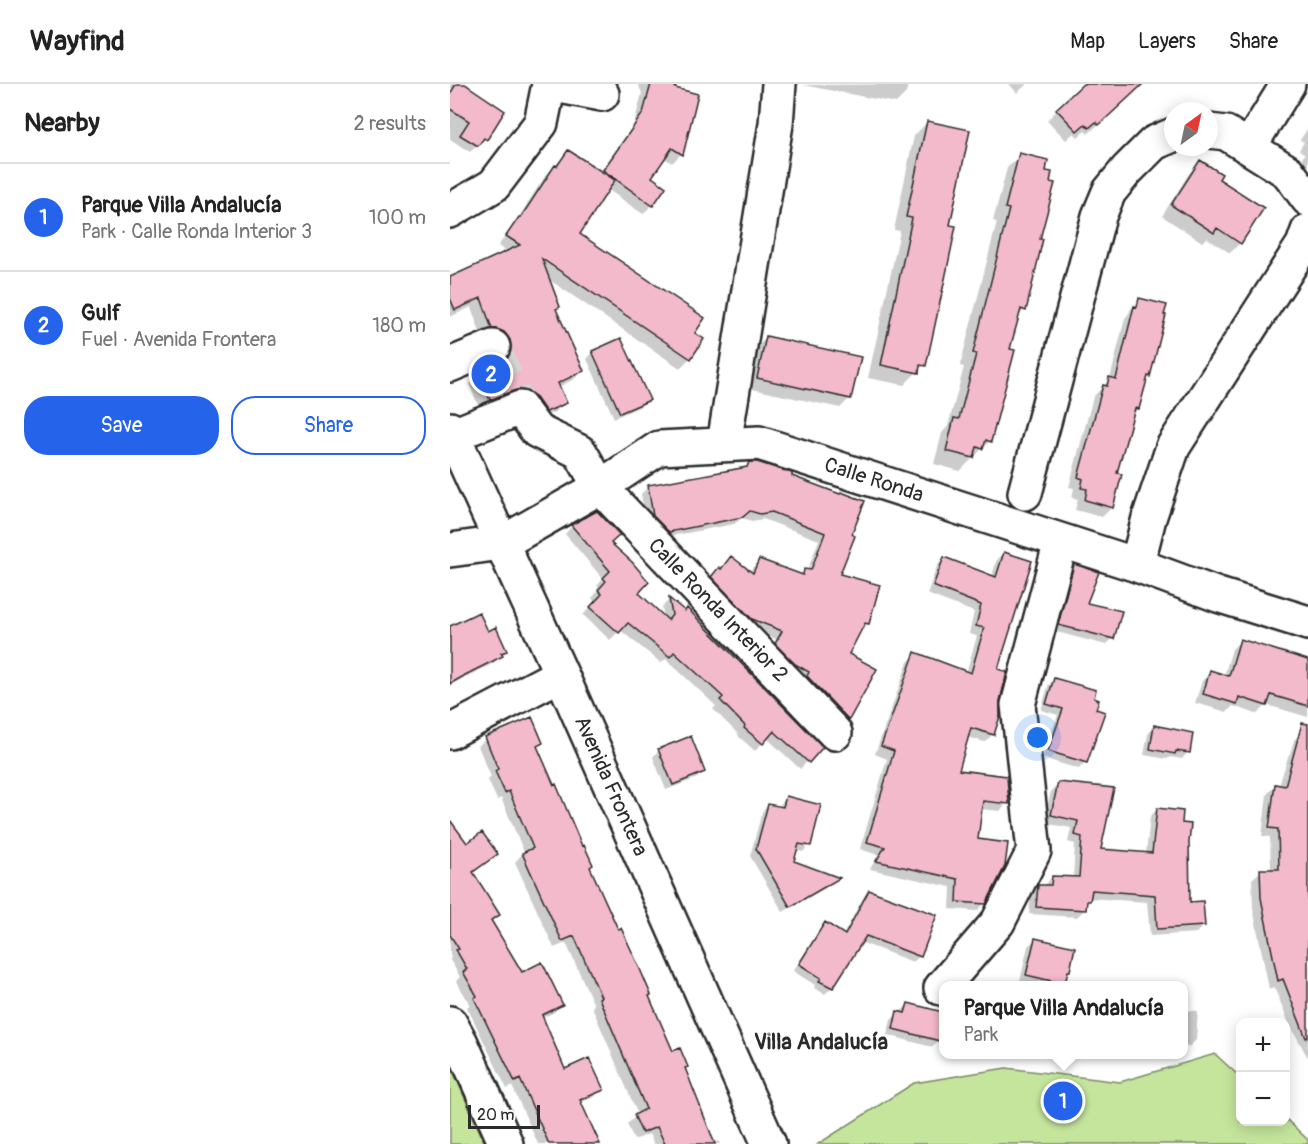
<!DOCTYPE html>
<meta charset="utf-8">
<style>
body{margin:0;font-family:Pangolin,sans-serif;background:#f2f2f2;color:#222}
.controls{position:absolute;right:18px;bottom:18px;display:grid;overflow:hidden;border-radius:12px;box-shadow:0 3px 15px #0003}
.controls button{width:54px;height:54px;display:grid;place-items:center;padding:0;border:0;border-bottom:2px solid #e0e0e0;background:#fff;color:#222;font:30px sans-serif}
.compass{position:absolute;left:714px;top:18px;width:54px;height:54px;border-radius:50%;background:#fff;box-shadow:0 3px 15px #0003;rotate:33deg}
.scale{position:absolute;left:18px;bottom:15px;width:72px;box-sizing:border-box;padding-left:6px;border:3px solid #2b2b2b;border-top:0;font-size:16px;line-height:21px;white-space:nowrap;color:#2b2b2b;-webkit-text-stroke:4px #fff;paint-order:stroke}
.you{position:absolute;left:588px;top:654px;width:21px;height:21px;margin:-15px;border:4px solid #fff;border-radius:50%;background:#1a73e8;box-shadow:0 0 0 9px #1a73e833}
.badge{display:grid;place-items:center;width:39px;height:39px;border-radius:50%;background:#2563eb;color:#fff;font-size:20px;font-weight:700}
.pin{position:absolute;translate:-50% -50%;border:3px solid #fff;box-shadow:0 2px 6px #0006}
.popup{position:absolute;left:489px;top:897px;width:249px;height:78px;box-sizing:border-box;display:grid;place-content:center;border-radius:12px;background:#fff;filter:drop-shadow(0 2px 4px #0005);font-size:20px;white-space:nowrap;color:#767676}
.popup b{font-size:22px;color:#222}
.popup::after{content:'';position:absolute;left:50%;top:100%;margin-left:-12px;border:12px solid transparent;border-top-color:#fff}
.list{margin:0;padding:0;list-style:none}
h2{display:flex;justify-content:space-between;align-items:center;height:78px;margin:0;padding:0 24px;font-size:26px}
h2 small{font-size:20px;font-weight:400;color:#767676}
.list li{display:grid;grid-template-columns:39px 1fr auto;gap:18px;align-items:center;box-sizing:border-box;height:108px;padding:0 24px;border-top:2px solid #e0e0e0}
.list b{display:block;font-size:22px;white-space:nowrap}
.list p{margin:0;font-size:20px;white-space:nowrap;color:#767676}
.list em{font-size:20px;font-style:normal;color:#767676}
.actions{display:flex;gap:12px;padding:18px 24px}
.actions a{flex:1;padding:14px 0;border:2px solid #2563eb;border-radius:24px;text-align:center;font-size:21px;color:#2563eb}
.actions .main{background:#2563eb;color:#fff}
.map{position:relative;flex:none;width:858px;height:1060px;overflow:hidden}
header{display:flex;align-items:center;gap:36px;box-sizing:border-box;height:84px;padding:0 30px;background:#fff;border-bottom:2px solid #e0e0e0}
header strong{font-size:28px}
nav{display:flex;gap:33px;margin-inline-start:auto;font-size:21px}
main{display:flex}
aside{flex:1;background:#fff}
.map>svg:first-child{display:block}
.green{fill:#c5e59d;stroke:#788864;stroke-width:1.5}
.shadow{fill:#0003}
.building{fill:#f3bacb;stroke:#2b2b2b;stroke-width:1.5}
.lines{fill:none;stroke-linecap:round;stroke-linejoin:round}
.minor-tunnel{stroke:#d5d5d5;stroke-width:33;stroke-dasharray:33 16;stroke-linecap:butt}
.minor-casing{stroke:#2b2b2b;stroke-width:38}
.minor{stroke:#fff;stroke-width:33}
.labels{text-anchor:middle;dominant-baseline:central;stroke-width:4.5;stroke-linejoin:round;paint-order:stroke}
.street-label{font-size:21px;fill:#2b2b2b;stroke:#fff}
.neighbourhood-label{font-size:22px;font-weight:bold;fill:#2b2b2b;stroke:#fff}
</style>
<header>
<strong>Wayfind</strong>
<nav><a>Map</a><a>Layers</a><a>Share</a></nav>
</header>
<main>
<aside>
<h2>Nearby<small>2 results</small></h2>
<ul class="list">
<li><span class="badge">1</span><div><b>Parque Villa Andalucía</b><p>Park · Calle Ronda Interior 3</p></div><em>100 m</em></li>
<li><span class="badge">2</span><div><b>Gulf</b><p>Fuel · Avenida Frontera</p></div><em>180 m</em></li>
</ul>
<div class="actions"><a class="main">Save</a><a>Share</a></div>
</aside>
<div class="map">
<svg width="858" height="1060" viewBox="0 0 858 1060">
<rect width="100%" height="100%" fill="#fff"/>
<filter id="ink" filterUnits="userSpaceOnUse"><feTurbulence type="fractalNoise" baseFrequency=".0167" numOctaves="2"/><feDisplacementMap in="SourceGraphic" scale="12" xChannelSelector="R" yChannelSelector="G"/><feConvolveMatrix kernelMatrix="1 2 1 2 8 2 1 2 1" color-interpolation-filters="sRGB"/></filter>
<g filter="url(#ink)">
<path class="green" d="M765,970L790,993V1038H836V1035L858,1056V1060H368L464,999L556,984L670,998Z
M3,987L35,1060H0V988Z"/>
<path class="shadow" d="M0,0H20L15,2L35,55L20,68L0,55V9L2,5Z
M188,0H215L211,2L246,11L231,70L222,79L214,74L200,94L202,121L193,130L157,105L128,151L252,256L240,274L230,284L98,195L105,226L132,287L123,296L108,303L115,318L105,328L86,336L30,325L19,301L29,291L50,282L52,277L51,266L32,254L21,223L0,233V195L58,168L48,162L65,139L95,92L118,68L150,88L184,40L192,9Z
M458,0L456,9L446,19L353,1Z
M559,0H577L567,9Z
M635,0H692L638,50L635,47L628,53L624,49L616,56L597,36Z
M477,38L498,142L474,281L454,301L418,294L450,147L444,146L464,52Z
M858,44V83L850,78L855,70L849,66L854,58L850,56Z
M570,71L588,156L574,226L567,233L540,357L510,387L484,380L492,349L498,342L514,283L510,282L547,138L543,137L557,84Z
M750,78L767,96L790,159L780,169L757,154L752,158L712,132L740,88Z
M690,216L699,292L695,295L688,325L681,332L665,390L662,423L652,433L625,426L628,415L622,414L624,404L619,403L643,313L660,295L675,234L679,229L680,226Z
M316,254L400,314L390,324L298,304L306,264Z
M143,268L198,316L191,322L164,334L137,275Z
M300,380L340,392L400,451L388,492L418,540L411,547L397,570L425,586L397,635L390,642L319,568L326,555L295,542L255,501L261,492L270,486L281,474L300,489L302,484L310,476L349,492L354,487H357L369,456L313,435L302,437L292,434L284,440L211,454L196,439L191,410L198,403L295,385Z
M146,428L159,459L187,509L214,535L212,523L219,516L235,529L371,663L350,685L317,654L305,667L288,652L289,651L263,625L266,622L216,575L211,579L170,546L160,556L133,531L145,518L142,514L150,505L147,502L153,495L115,450L122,442Z
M554,469L543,650L535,658L517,653L507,687L557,719L550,727L530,725L526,756L535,819L527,827L500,825L501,803L420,785L428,771L410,765L437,675L425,670L458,578L466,570L516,589L527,552L519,550L524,528L477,510L487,482L495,474L542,493L546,477Z
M625,482L635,520L663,554L656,561L603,547L618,489Z
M0,541L1,543L38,549L56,566L44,579L0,601Z
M791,556L858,577V633L817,621L807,630L783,622L777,628L745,619L752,597L761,588L774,592L782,565Z
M604,596L635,678L629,685L592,674L608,631L591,626L598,602Z
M81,635L92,659L86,664L139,783L222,969L234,985L263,1059L269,1057L270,1060H204L199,1050L184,1056L177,1040L188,1031L142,923L144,921L116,859L104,864L65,778L74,768L51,714L47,716L38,696L41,693L28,662L36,655Z
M704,643L738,668L732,675L720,673L717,675L694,671L698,650Z
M853,648L858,649V974L838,937L824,903L819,905L803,824L802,795L811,787L821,786L820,753L812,752L817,710L825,702H829L838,673L840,670L844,656Z
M209,666L254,688L247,694L216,706L203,673Z
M609,699L649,767L696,770L700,733L707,725L730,740L738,758V819L754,841L746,849L700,852L697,818L639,814L635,819V825L627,833L579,830L581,810L588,803H594L595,801L602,793L623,795L625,760L618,758L621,744L594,739L601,707Z
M336,714L359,761L353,768L345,766L342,778L387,795L381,801L333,828L300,772L312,728L318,721L329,724L330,721Z
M0,750L17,761L46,770L39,777L22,790L48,831L40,838L71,890L111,921L103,929L91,934L114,987L152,1005L144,1013L130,1019L148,1060H88L62,1002L57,1005L17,923L20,920L6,897L10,893L0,876L1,873L0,871Z
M420,807L470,872L463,878L410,858L382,903L375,910L364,904L365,901L343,887L369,847L375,840L393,851L413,814Z
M585,856L616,889L614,899L612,902H588L570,897L578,862Z
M458,921L493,930V940L489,956L482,963L437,951L441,936L448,929L451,930V927Z
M733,926L748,927L746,956L739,963L733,962Z"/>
<path class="building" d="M6,0H15L55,27L37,56L34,54L28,62L10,51L19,37L0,25V10Z
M201,0H226L225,4L248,10L233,71L222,64L202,93L216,103L203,122L153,86L193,29Z
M633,0H693L649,41L646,38L639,44L635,40L627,47L606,25Z
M477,37L520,46L500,141L506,142L495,195L476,282L470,281L469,289L431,281L462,134L456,133Z
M118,66L165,96L130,150L255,234L245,249L254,255L241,275L92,175L110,223L106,225L134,287L108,299L117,319L96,328L85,312L79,308L72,305L63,307L40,316L28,290L50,280L58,275L61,266L60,256L54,248L46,245H42L31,214L5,226L0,214V193L70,161L56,152L69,133H71L105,81L107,82Z
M569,69L598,76L596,87L602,88L600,98L605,99L590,155H593L576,227L571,225L560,265L565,266L541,358L536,356L533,365L527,363L524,374L496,367L504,334L509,335L526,270L523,269L559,125L555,124Z
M750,76L772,90L769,95L814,124L791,160L767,144L764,149L721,121Z
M689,214L717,221L714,231H716L700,293L698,292L689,325L685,324L667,389L672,390L663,424L635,416L637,405L631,404L633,395L628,393L653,301L657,302L659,293L666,295L684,222L687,223Z
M316,252L411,273L401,315L307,294Z
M171,254L200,316L170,329L142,267Z
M299,378H307L342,389V392L390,410L391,408L415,417L402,450L405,452L390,490L430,501L419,540L415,539L399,570L427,585L399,636L357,592L359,588L345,580L325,560L332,547L302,535L261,493L269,483L271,485L281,472L303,489L309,475L353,491L354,485L361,486L375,449L322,428L310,430L300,427L293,433L219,448L203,432L198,401L297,383Z
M147,427L170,451L161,459L182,478L199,498L189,509L218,536L222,531L219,514L235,527L237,524L373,663L359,679L324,647L313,660L294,644L295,642L270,616L273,613L224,568L220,573L178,539L169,549L140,523L152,510L148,506L156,497L153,494L160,487L121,441Z
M554,468L582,477L548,585L557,588L550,617V632L544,651L521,644L509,686L557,692L559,720L533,717L528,755L558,759L555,782L536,820L507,818L508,795L426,777L435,763L417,758L444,667L431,662L465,568L521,589L534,544L526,542L531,521L483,502L494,473L546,493Z
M624,480L649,488L637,519L672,527L664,555L608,541Z
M29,528L38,547L46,543L57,567L51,569L53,572L17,590L0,600V542Z
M790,555L858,576V622L821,611L817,622L789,613L787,620L753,610L760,586L779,592Z
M604,594L646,606L644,614L649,616L646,625L655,628L637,679L598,667L613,625L596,620Z
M82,633L93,659L87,662L104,701L106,700L132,762L134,761L143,781L140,783L168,845L171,844L190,885L201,911L199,912L223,967L230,964L238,983L235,984L265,1060H215L207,1043L192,1049L184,1031L196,1025L149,914L151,913L124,852L112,857L72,769L83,764L59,707L55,709L45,687L48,685L35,653Z
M852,639L858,640V953L856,954L833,895L828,897L811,814L810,785H829L828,745L819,744L825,700L835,702Z
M704,641L743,649L740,669L726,667L725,670L700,665Z
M241,652L255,688L223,701L208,665Z
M608,698L664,704L651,765L702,769L707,724L733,727L732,739L741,740L739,758L740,818L753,817L755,842L707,845L705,811L642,806L640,817H637L636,826L586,823L588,801H601L602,792L629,793L632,753L625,751L628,737L601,731Z
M336,712L371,721L361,762L349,760L344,777L390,794L340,823L306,765L318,720L333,723Z
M0,736L17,759L32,748L48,770L23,788L50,831L41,836L72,888L92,878L113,921L92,931L115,985L139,974L154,1006L130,1016L150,1060H99L70,995L65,998L24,914L27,912L13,888L17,885L6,866L9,865L0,851Z
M419,806L487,831L471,873L416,852L383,904L369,897L371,894L349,880L375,838L395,851Z
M585,854L625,863L620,887H618L615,900L576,891Z
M458,919L493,928V946L490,957L443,945L447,927L455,929Z"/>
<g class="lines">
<path class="minor-tunnel" d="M43,263L70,324"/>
<defs>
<path id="minor" d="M99,0L152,10
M759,47L776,49L838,88L858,115
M799,63L838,0
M0,127L44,101L91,39L99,0
M0,281L43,263
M0,345L111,590L319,1060
M3,351L70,324L87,347L130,368L150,403L385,649
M274,360L326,40L329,0
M575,409L649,132L659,108L677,86L704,59L723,51
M0,466L52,459L150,403L209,364L309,359L687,481L768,511L858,539
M687,481L699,434L723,363L853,161L858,147
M0,648L111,590
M491,904L548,838L584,767L568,621L611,457
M0,939L11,959L56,1060"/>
</defs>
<use href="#minor" class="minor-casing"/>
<use href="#minor" class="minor"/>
</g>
</g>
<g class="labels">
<g class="street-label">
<text transform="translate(424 396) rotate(18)">Calle Ronda</text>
<text transform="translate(268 526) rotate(46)">Calle Ronda Interior 2</text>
<text transform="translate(161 702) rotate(66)">Avenida Frontera</text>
</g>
<g class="neighbourhood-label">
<text x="371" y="958">Villa Andalucía</text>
</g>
</g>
</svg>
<div class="controls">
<button>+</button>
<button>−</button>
</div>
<svg class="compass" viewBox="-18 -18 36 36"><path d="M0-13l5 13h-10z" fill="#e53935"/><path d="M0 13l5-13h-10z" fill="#767676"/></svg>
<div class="scale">20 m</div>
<div class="you"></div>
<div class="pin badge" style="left:613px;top:1017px">1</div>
<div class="popup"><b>Parque Villa Andalucía</b>Park</div>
<div class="pin badge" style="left:41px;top:290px">2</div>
</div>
</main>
